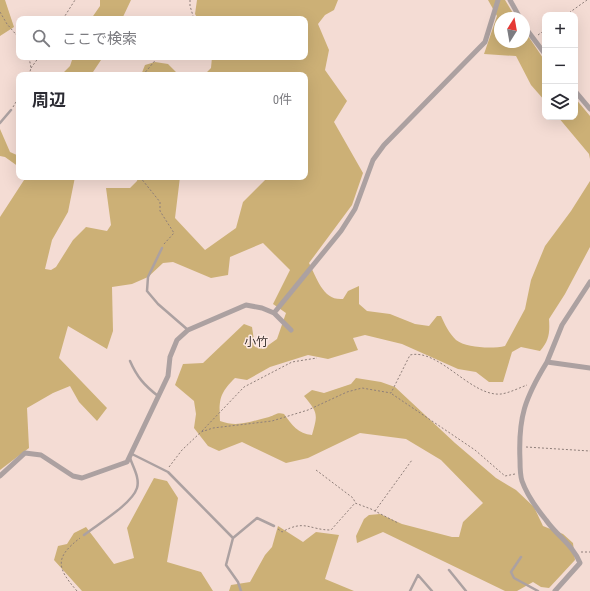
<!DOCTYPE html>
<html lang="ja">
<meta charset="utf-8">
<style>
body{margin:0;font-family:"Archivo Narrow","Noto Sans JP",sans-serif;background:#f2f2f3;color:#2b2b33}
.controls{position:absolute;right:12px;top:12px;display:grid;overflow:hidden;border-radius:8px;box-shadow:0 4px 16px #0002}
.controls button{width:36px;height:36px;display:grid;place-items:center;padding:0;border:0;border-bottom:1px solid #e1e1e2;background:#fff;color:#2b2b33;font:20px sans-serif}
.compass{position:absolute;left:494px;top:12px;width:36px;height:36px;border-radius:50%;background:#fff;box-shadow:0 4px 16px #0002;rotate:11deg}
.list{margin:0;padding:0;list-style:none}
h2{display:flex;justify-content:space-between;align-items:center;height:52px;margin:0;padding:0 16px;font-size:17px}
h2 small{font-size:13px;font-weight:400;color:#7c7c81}
.icon{flex:none;width:22px;height:22px;fill:none;stroke:currentColor;stroke-width:2;stroke-linecap:round;stroke-linejoin:round}
.map{position:relative;flex:none;width:590px;height:591px;overflow:hidden}
.search{position:absolute;background:#fff;box-shadow:0 4px 16px #0002;left:16px;top:16px;width:292px;height:44px;display:flex;align-items:center;gap:10px;box-sizing:border-box;padding:0 14px;border-radius:8px;color:#7c7c81;font-size:15px}
.panel{position:absolute;background:#fff;box-shadow:0 4px 16px #0002;left:16px;top:72px;width:292px;height:108px;border-radius:8px}
.map>svg:first-child{display:block}
.forest{fill:#ccb076}
.lines{fill:none;stroke-linecap:round;stroke-linejoin:round}
.path{stroke:#8f7f7a;stroke-width:1;stroke-dasharray:2 2;stroke-linecap:butt}
.lane{stroke:#aca1a1;stroke-width:2.5}
.street{stroke:#aca1a1;stroke-width:5}
.labels{text-anchor:middle;dominant-baseline:central;stroke-width:3;stroke-linejoin:round;paint-order:stroke}
.quarter-label{font-size:12px;fill:#3a312e;stroke:#feeae4}
</style>
<div class="map">
<svg width="590" height="591" viewBox="0 0 590 591">
<rect width="100%" height="100%" fill="#f4dcd4"/>
<path class="forest" d="M0,0H5L14,27L0,36Z
M100,0H131L122,19H91L100,6Z
M197,0H338L334,10L325,15L318,24L329,50L325,70L347,101L334,122L363,173L352,205L309,263C317,278 323,301 343,299L348,291L359,286V304L367,311L390,314L415,324L429,326L437,316H441C445,325 449,333 456,340C466,348 493,349 505,346L525,309L531,280L545,246L571,211L590,181V247L565,294L549,319C550,333 549,341 540,351L521,347L512,352L503,382H489L476,372L458,369L402,344L365,335L353,338L358,350L328,359L308,355L270,367L247,380L235,378C219,394 219,400 220,421C238,428 251,421 269,417C276,415 277,412 284,414C292,425 298,434 312,435C318,414 318,413 304,396L312,390L324,393L351,384L356,378L381,382L395,387L455,443L496,478L516,490L534,507L543,526L563,534L573,543L575,560L549,588L541,587L533,582L517,591H505L383,532L357,543L356,536L364,519L369,515L380,514L402,524L452,537H459L463,522L483,503L441,460L406,439L360,433L308,458L286,463L242,442L219,451L208,446L194,428L196,414L194,401L175,385L183,364L203,363L244,324L252,327L255,347L263,349L277,339L286,313L273,304L290,270L263,243L230,257L228,275L211,278L173,262L163,263L148,277L132,284L112,287L113,331L107,349L68,326L59,358L107,408L97,421L79,402L70,386L53,393L27,408L29,448L0,470V217L26,177H75L68,212L52,240L45,269L51,270L56,267L73,240L86,227L107,231L111,225L106,188H130L137,181L138,177H180L175,218L205,250L236,228L243,202L268,177H305V75H204L211,68L212,57H305V19H198L195,14Z
M488,0H505L516,18H500V42H524V30L545,61V101L531,85L516,56L484,54L497,16Z
M73,57H103L91,75H61L70,66Z
M155,62L168,64L179,75H141L145,65Z
M575,98L590,116V159L589,154L558,117H575Z
M0,129L10,152L19,156V167L5,157L0,156Z
M154,478L167,481L178,498L167,562L201,572L213,591H82L54,560L58,546L67,544L74,533L86,527L114,564L134,558L127,528Z
M278,526L303,542L316,532L339,535L325,579L354,591H229L231,585L250,582L265,555L272,547Z"/>
<g class="lines">
<path class="path" d="M190,0V6L194,19
M0,12L7,24L19,38
M566,15L587,0
M63,19L75,0
M538,35L545,30
M31,68L39,57
M29,75L31,68L29,57
M143,75L158,57
M13,107L19,97
M140,177L160,202V211L174,233L164,244
M392,394L475,450L505,476L515,474
M202,431L244,387L292,362L317,358
M526,447L590,451
M169,467L182,450L201,432L213,428L272,421L308,410L347,392L362,388L391,393L410,355C439,348 471,397 501,394C509,393 519,388 527,385
M316,470L353,498L355,502
M375,511L412,460
M278,529L282,532C305,519 309,530 331,530L355,503L371,509L398,523
M581,552H590
M77,591C57,568 54,558 80,538"/>
<path class="lane" d="M0,123L11,110
M162,248L148,277L147,291L158,304L188,330
M130,361C137,377 144,385 158,396
M132,454L168,472L233,538L257,518L274,526
M84,535C98,524 132,504 137,488C140,478 133,467 130,458
M233,538L226,565L238,582L241,591
M521,557L511,572L514,578L538,591
M449,570L466,591
M410,591L418,575L432,591"/>
<path class="street" d="M510,0L520,18
M524,26L545,54
M575,91L590,109
M274,313L341,231L355,209L373,160L384,145L485,42L498,0
M547,362L562,325L590,282
M0,476L25,453L41,455L73,476L82,478L127,462L168,376L170,357L177,340L188,330L246,305L262,308L274,313L291,330
M555,591L580,563C573,545 557,536 546,520C537,509 527,495 522,481C520,475 520,467 520,460C518,417 525,398 547,362L590,368"/>
</g>
<g class="labels">
<g class="quarter-label">
<text x="256" y="342">小竹</text>
</g>
</g>
</svg>
<div class="controls">
<button>+</button>
<button>−</button>
<button><svg class="icon" aria-label="layers" viewBox="0 0 24 24"><path d="M12 4l9 5-9 5-9-5zM3 14l9 5 9-5"/></svg></button>
</div>
<svg class="compass" viewBox="-18 -18 36 36"><path d="M0-13l5 13h-10z" fill="#e53935"/><path d="M0 13l5-13h-10z" fill="#7c7c81"/></svg>
<div class="search"><svg class="icon" aria-label="search" viewBox="0 0 24 24"><circle cx="10" cy="10" r="6"/><path d="M15 15l6 6"/></svg>ここで検索</div>
<section class="panel">
<h2>周辺<small>0件</small></h2>
<ul class="list">
</ul>
</section>
</div>
